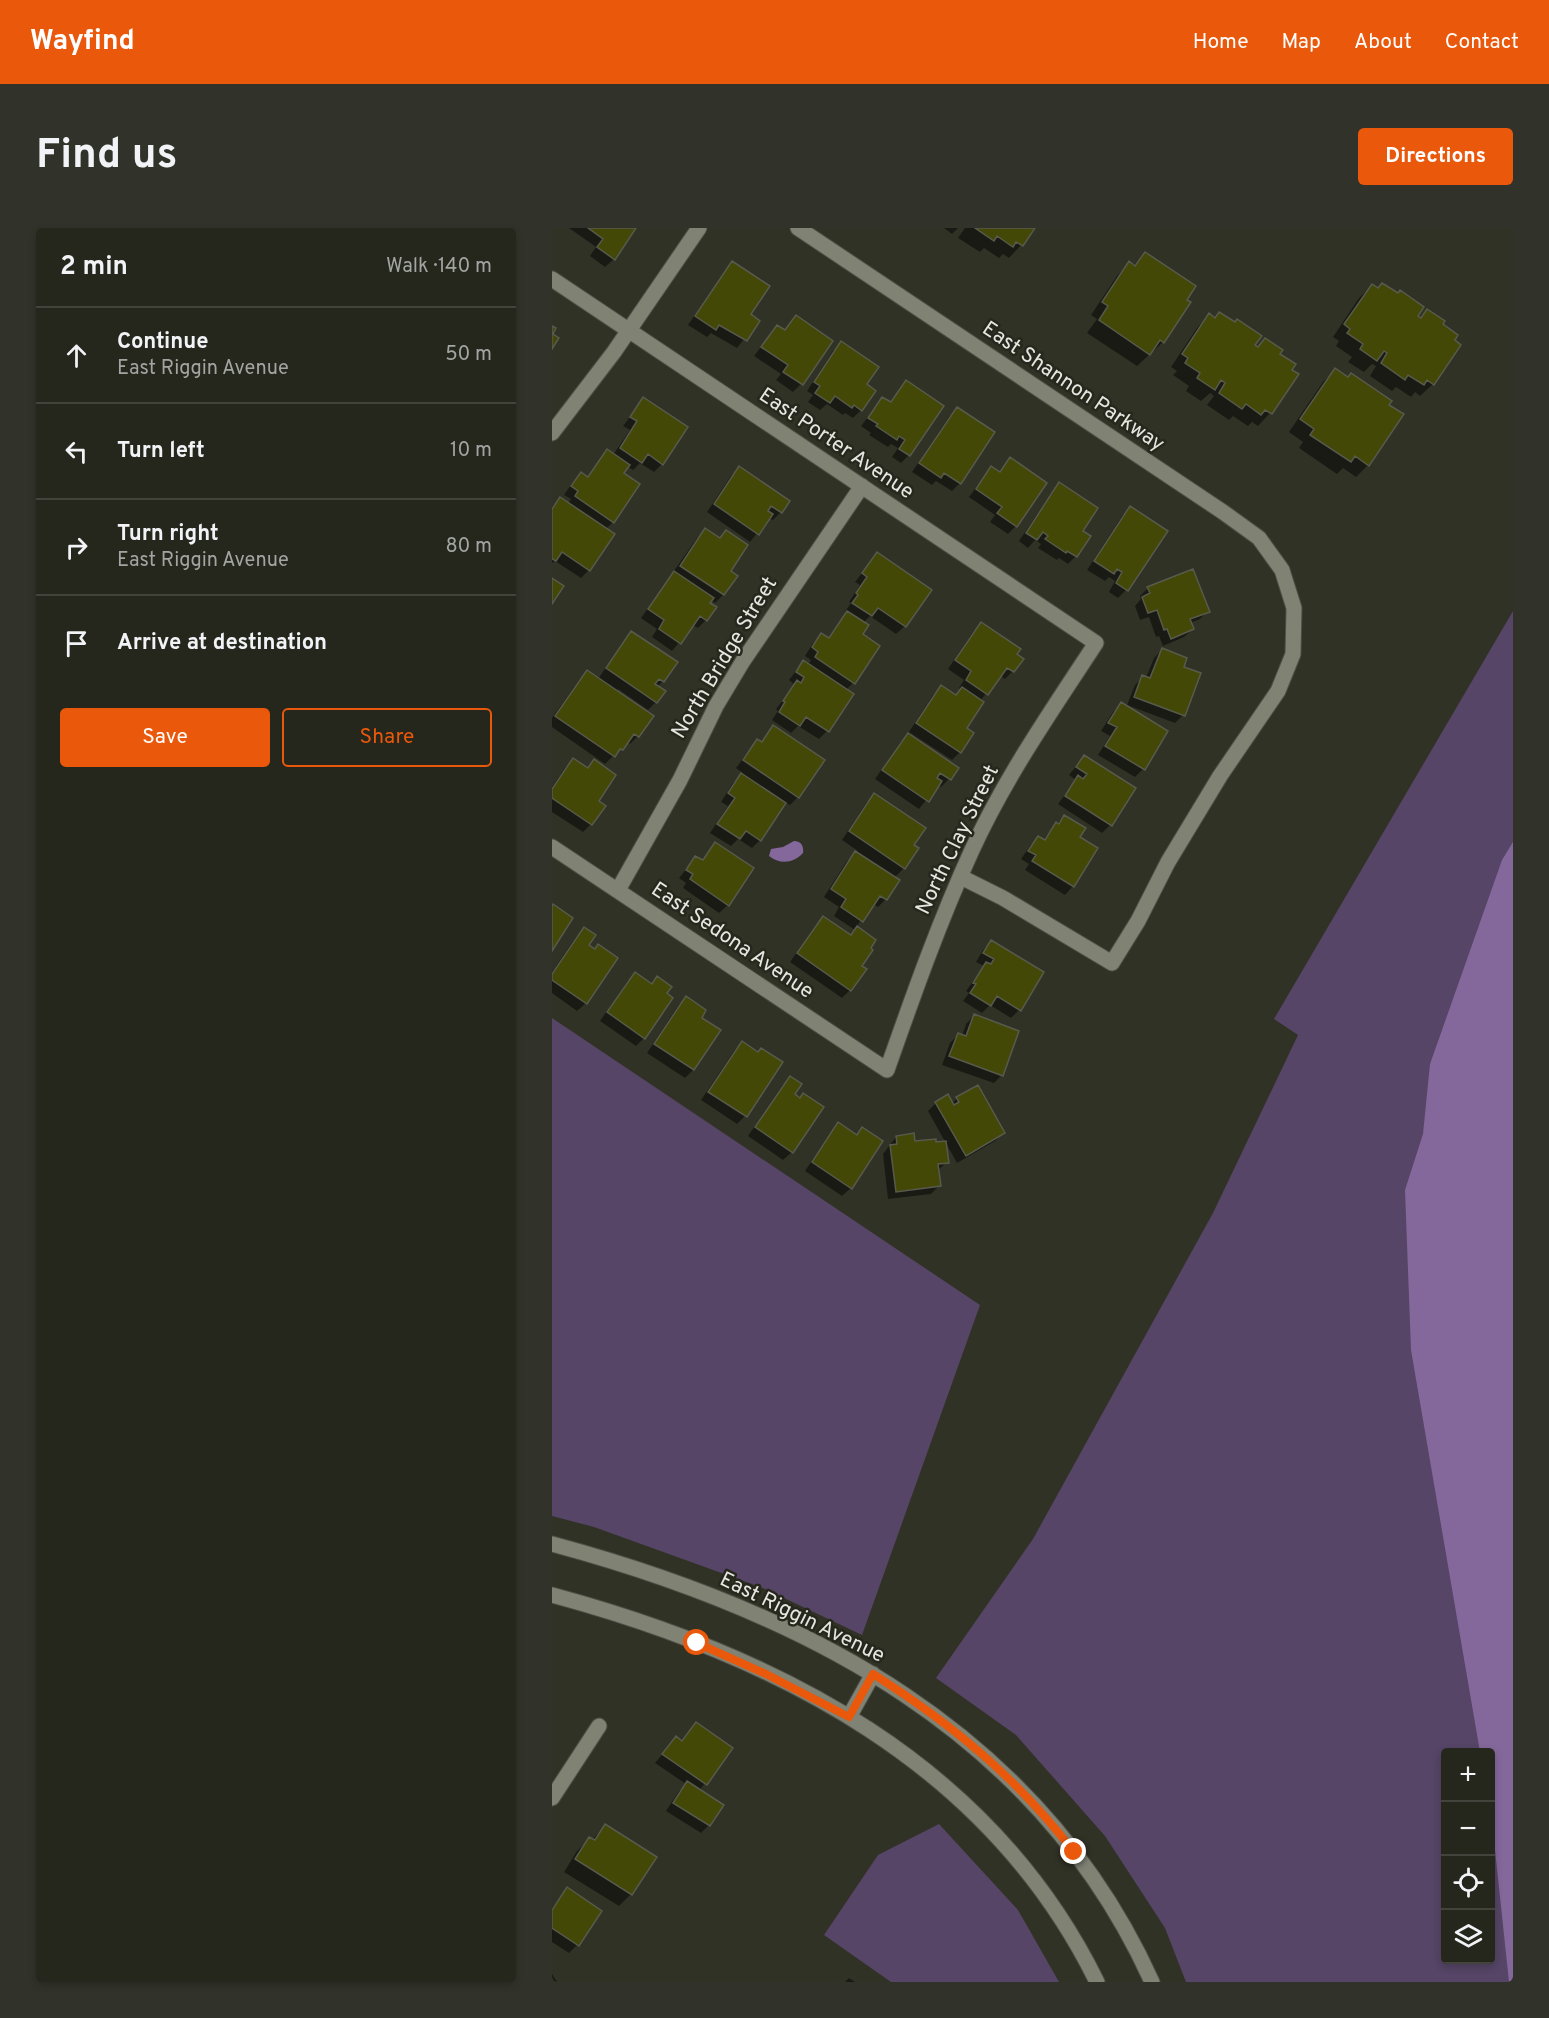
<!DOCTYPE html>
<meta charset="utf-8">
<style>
body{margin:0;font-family:Overpass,sans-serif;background:#313229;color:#f1f3f6}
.controls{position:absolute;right:18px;bottom:18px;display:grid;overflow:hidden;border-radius:6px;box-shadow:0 3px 9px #0003}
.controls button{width:54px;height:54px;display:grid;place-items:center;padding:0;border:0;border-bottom:2px solid #42433b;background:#25261c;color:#f1f3f6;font:30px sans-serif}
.stop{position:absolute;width:18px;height:18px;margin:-14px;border:4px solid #ea580c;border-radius:50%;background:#fff}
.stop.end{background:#ea580c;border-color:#fff;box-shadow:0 2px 6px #0008}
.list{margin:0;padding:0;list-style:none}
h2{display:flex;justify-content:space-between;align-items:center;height:78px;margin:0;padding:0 24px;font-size:26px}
h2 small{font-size:20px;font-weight:400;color:#a3a5a3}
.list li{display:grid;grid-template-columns:39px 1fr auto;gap:18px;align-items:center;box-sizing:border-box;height:96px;padding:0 24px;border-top:2px solid #42433b}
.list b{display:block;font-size:22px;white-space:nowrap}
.list p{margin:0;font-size:20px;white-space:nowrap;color:#a3a5a3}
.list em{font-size:20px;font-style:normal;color:#a3a5a3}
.actions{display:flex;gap:12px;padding:18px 24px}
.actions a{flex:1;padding:14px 0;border:2px solid #ea580c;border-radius:6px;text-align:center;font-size:21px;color:#ea580c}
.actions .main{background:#ea580c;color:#fff}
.icon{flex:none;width:33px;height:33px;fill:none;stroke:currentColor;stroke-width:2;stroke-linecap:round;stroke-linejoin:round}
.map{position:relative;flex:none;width:961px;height:1754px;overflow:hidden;border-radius:6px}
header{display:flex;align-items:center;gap:36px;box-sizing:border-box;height:84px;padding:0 30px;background:#ea580c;color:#fff}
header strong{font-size:28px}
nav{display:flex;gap:33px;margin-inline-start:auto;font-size:21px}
.intro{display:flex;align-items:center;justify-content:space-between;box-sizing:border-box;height:144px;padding:0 36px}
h1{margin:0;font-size:42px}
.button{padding:15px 27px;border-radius:6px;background:#ea580c;color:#fff;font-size:21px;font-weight:700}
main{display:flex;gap:36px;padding:0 36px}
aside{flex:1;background:#25261c;border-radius:6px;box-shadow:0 3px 9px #0003}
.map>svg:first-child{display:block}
.green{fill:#564566;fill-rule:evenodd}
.water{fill:#84689b}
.shadow{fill:#0007}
.building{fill:#434806;stroke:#585a4d;stroke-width:1.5}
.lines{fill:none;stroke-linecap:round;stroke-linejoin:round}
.street-casing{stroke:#4e4f45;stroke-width:17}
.secondary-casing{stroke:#4e4f45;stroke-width:17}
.street{stroke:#808274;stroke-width:15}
.secondary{stroke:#808274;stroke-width:15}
.route{stroke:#ea580c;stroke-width:8}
.labels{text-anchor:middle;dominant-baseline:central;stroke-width:5;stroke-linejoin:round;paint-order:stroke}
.street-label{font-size:21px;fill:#e6e7e0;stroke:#27281d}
</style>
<header>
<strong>Wayfind</strong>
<nav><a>Home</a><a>Map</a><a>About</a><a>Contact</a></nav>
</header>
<div class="intro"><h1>Find us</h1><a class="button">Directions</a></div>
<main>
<aside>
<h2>2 min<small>Walk · 140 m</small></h2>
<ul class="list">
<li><svg class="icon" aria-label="ahead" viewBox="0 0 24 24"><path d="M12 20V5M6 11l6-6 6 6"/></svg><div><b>Continue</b><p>East Riggin Avenue</p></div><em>50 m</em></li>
<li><svg class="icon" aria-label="left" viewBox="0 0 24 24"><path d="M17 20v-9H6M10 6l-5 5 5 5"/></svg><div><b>Turn left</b></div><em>10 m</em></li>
<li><svg class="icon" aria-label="right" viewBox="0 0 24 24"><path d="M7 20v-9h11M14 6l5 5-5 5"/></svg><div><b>Turn right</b><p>East Riggin Avenue</p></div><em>80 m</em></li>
<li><svg class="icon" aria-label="arrive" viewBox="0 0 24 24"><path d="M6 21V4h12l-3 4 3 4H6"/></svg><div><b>Arrive at destination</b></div></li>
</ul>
<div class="actions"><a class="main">Save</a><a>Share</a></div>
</aside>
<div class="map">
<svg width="961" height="1754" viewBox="0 0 961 1754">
<rect width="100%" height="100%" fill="#313226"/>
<path class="green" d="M961,383V1754H634L613,1700L553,1608L464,1507L384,1450L481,1311L661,985L746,807L722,791ZM894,1524H939V1732H894Z
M0,790L428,1077L310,1407L211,1360L42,1299L0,1288Z
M387,1596L466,1682L507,1754H339L272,1707L326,1627Z"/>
<path class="water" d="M242,613C249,613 252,618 251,625C242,635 228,637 217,628L219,621L231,619Z
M961,614V1754H957L939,1584V1524H928L859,1122L853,962L871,906L878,836L950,632Z"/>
<path class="shadow" d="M17,0H83L62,31L53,39L38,28L44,19Z
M392,0H406L400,6Z
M413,0H481L469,17L457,30L451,26L447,30L432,20L428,24L406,10Z
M593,26L611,114L585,138L535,105L545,91L539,87L565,48L577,35L581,38Z
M181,35L197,87L206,93L185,120L159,105L155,109L136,97L173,43Z
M820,58L868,90L875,83L881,156L868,168L863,164L859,169L844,159L840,163L818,148L824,138L820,136L812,144L796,134L800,129L784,118L787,113L781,109L807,70Z
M657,87L705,120L713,112L738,142L745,146L718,185L706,198L700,194L696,198L681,188L677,192L655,177L662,168L658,165L649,173L634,163L637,158L621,147L625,143L619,139L645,100Z
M244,89L279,113L249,156L241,164L224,152L229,146L202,128L225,98L232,103Z
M289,115L313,157L309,182L301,190L293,185L291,187L275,176L268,182L256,174L261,167L255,163L281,123Z
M783,142L816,237L804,249L791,240L785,246L747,220L751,214L737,204L771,154Z
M354,154L357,227L349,235L340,229L346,220L339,216L336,219L317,207L319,205L309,198L330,171L337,175Z
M92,171L110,236L102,244L88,235L81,242L75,238L70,246L61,294L54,301L37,342L29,350L3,333L0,335V279L8,271L16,276L19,271L12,267L21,254L29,246L35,250L55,223L61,227L78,202L71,198Z
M405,181L408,255L400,263L384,253L380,257L360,244L397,189Z
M458,231L464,298L456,306L438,294L443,287L417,269L439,240L446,245Z
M187,240L229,284L221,292L217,290L198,314L155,284L179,248Z
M508,256L529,303L524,328L516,336L507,330L505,332L486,320L489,316L483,312L476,320L467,313L500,264Z
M578,280L613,304L574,362L566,370L557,364L563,353L557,349L553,353L535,342L570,288Z
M153,302L167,311L174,304L177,344L171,367L163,375L158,371L154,392L146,400L141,397L120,423L100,409L105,401L89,390L145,310Z
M325,326L378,362L353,398L344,406L318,388L311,395L301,455L294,462L300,466L275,503L267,511L246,498L239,505L220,492L226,483L224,481L243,457L237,452L251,434L256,437L259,432L253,428L261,415L269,407L275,411L295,385L293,384L299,375L297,374L308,357L303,354Z
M596,360L656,383L648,391L638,395L641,401L632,409L611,418L607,408L604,409L597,389L588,392L583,378L589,371L588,368Z
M429,396L463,426L461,443L453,451L448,448L428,473L413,501L408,524L400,532L357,504L381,467L389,459L403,468L409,462L407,460L412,452L396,441L421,404Z
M80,405L111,453L105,459L104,474L96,482L66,461L64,464L86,508L78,516L75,514L53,536L0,499V490L27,452L35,444L46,451L72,413Z
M610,422L630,440L631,487L623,495L575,477L583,457L591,449L594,450L602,430Z
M569,476L614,503L591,541L583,549L546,527L558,508L549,503L561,484Z
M222,499L246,569L238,577L233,574L208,612L200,620L186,611L179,618L158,605L176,578L169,574L181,555L191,545L184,540L198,521L206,513L208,515Z
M356,507L397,551L389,559L386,557L367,581L323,551L348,515Z
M532,529L558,597L550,605L506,576L524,552L517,547Z
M21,532L34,541L42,533L45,574L39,596L31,604L0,584V559L13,540Z
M322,567L360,618L365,621L352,640L342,650L334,671L326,679L321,676L304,699L322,712L307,738L298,762L290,770L238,734L263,698L271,690L297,708L303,702L282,688L287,679L272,669L295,633L306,623L290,612L314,575Z
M512,589L526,610L544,621L521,658L513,667L473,642L477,636L469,631L478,618L486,610L491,613L497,604Z
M163,616L176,677L167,685L131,660L134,655L127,650L144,629L149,633Z
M32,701L35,717L34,775L25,783L0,765V744L24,709Z
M439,714L467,782L459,790L438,777L430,785L411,773L417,765L414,763L432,738L424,734L431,722Z
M83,746L99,757L106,750L92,810L84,818L48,793L75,754Z
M134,770L148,790L167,803L141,842L133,850L95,825L126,778Z
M422,788L450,847L442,855L390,837L398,815L406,807L410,808L414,796Z
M190,814L206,825L229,835L193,888L185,896L149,872L182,823Z
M238,850L241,867L248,871L240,924L231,932L196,908L230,858Z
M405,870L451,905L443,913L405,935L376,883L384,875L400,876Z
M287,896L304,908L311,901L299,960L290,968L253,943L279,904Z
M344,909L362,915L395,934L385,943L387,958L379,966L336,971L331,926Z
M144,1496L179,1520L147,1563L157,1597L149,1605L114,1583L127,1563L134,1556L103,1535L124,1510L129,1514Z
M53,1598L79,1666L67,1678L12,1644L25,1623L37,1611L40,1612Z
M15,1661L48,1684L25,1717L17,1725L0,1714V1680Z
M0,1746L5,1754H0Z
M297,1750L303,1754H293Z"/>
<path class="building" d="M36,0H84L63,32L45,19L51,11Z
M423,0H483L471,18L464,14L461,19L445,8L442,13Z
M593,24L644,58L635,72L639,74L612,115L608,112L598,127L547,92L556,78L550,74L577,33L583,38Z
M180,33L218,58L199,86L208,93L195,113L167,97L164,102L143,88Z
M830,55L846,65L848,62L872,79L866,88L869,90L875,81L893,93L891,96L906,107L903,112L909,117L882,157L875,152L872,157L856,147L853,152L829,135L835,125L832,123L825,133L808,121L811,116L795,105L798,101L792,96L820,56L826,60Z
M667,84L683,94L685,91L710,108L703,117L706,119L713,110L731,122L728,126L744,136L740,142L747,146L720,186L713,182L709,187L694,176L690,181L667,165L673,155L669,152L663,162L645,150L648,145L633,135L636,130L630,126L657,85L663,90Z
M244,87L281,113L251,157L231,144L236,137L209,119L225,97L233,102Z
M0,98L4,100L1,106L7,110L0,121Z
M289,113L327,139L315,156L324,163L310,183L302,177L300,180L283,168L278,175L263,165L268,158L262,154Z
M783,140L796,149L799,145L840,173L837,177L852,186L817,238L803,228L799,234L758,207L762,201L748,191Z
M354,152L392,178L358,228L347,221L353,212L347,208L345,212L324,198L326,196L316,190L330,169L339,174Z
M91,169L136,199L111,237L96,226L90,235L68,220L85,193L78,189Z
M405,179L443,204L409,256L392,245L389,250L367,235Z
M55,221L78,237L72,245L88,256L62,295L23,268L26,263L19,258L29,244L36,249Z
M458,229L495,255L465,299L445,285L450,279L424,261L439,238L448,244Z
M187,238L238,273L230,285L219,278L216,283L221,286L207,307L162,276Z
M507,254L546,280L531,303L539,308L525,329L515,323L514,325L493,311L496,308L491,304L485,312L474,305Z
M8,269L63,306L38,343L10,324L4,333L0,331V281Z
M578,278L616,303L576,363L564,355L570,344L565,341L562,346L542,333Z
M153,300L168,310L174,302L196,317L179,343L186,348L172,367L128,338Z
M325,324L380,362L354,399L326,380L320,388L300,375L306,367L304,365L315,349L310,345Z
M641,341L658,384L638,391L642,401L619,411L615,401L612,402L605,382L596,385L590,369L598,365L595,359Z
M122,343L162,370L158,375L165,379L155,393L148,388L129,416L107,401L112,392L96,381Z
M0,350L12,358L0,376Z
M295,383L317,397L311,406L328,418L303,456L263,429L266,424L260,419L269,405L277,410Z
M429,394L469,421L465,426L472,431L462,444L455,440L436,467L414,452L419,443L403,432Z
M79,403L126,434L112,454L107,451L103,456L114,463L105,475L54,440Z
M610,420L635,430L632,439L649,445L633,488L582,469L590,447L598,450Z
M251,432L302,466L277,504L254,489L248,498L227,484L233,474L231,473L245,452L249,455L252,449L244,444Z
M35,442L102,488L87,509L82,506L71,522L68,521L63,529L3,488Z
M389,457L404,467L410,459L432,474L415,500L422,505L409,525L364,495Z
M569,474L616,503L593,542L553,518L565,499L556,495Z
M221,497L273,532L247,570L191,532L205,511L210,514Z
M356,505L407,540L399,552L388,545L385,550L390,553L377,574L330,542Z
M532,527L584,560L560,598L513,568L526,547L531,551L535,546L524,539Z
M21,530L36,540L42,531L64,547L47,573L54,578L40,597L0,570V561Z
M189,545L234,575L209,613L194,603L188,611L165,596L183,570L176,565Z
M322,565L374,600L362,617L367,620L353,641L297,603Z
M512,587L534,600L528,609L546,620L522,659L480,633L484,627L476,623L486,608L493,612L504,594L507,596Z
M163,614L202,640L177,678L138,651L141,646L134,642L143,628L151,632Z
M303,623L348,652L335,672L328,668L311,694L289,679L294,671L279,661Z
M1,676L21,690L0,723V678Z
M271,688L299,707L305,698L324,712L319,720L321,722L310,738L315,741L299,763L245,725Z
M32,699L44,707L37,717L43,721L46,716L66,730L35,776L0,752V746Z
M439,712L492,744L469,783L445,768L439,778L418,765L424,756L421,755L434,734L439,736L442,731L431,725Z
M83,744L100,756L105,748L120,759L115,765L121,770L93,811L55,784Z
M134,768L154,782L150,790L169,802L142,842L102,816Z
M422,786L467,803L451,848L397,828L406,805L414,808Z
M190,813L206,824L209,820L231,834L195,889L156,864Z
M238,848L250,856L243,866L248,870L251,865L272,879L241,925L203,899Z
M426,857L453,905L414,928L383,874L396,866L402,877L407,874L404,869Z
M286,894L305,907L310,899L331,913L300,961L260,934Z
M362,905L363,913L384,911V914L394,913L397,935L386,936L389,958L344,964L338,917L345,916L344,908Z
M144,1494L181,1520L155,1557L110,1526L124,1508L130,1513Z
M135,1553L172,1577L158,1598L121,1575Z
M53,1596L105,1629L80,1667L23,1631L37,1609L43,1612Z
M15,1659L50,1683L27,1718L0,1700V1682Z"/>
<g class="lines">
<defs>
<path id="street" d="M246,0L671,284L707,310L730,342L742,380L741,426L726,463L668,548L616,634L586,693L560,735L451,670L409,649
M0,51L544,415C500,482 454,548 420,622C387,694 361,768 335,842L0,619
M0,205L62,124L147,0
M66,662L128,552L164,478L191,433L310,258
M0,1570L47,1498"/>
<path id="secondary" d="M0,1316C253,1384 487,1504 600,1754
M0,1367C226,1428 438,1536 545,1754
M297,1489L321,1446"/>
</defs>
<use href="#street" class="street-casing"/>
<use href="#secondary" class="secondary-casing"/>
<use href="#street" class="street"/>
<use href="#secondary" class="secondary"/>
</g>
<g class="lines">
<path class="route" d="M145,1415L214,1446L297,1489L321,1446C400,1496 465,1550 522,1624"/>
</g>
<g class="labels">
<g class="street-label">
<text transform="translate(521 159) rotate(34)">East Shannon Parkway</text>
<text transform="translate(284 216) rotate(34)">East Porter Avenue</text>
<text transform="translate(173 430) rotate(-59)">North Bridge Street</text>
<text transform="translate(406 612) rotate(-64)">North Clay Street</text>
<text transform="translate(180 713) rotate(34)">East Sedona Avenue</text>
<text transform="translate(250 1390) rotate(26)">East Riggin Avenue</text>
</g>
</g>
</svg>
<div class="controls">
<button>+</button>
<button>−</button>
<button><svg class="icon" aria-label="locate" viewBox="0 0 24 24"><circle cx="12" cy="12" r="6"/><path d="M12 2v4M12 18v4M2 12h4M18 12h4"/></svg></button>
<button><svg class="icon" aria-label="layers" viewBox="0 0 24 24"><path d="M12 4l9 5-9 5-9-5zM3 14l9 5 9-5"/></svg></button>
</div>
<div class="stop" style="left:145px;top:1415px"></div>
<div class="stop end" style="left:522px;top:1624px"></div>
</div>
</main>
